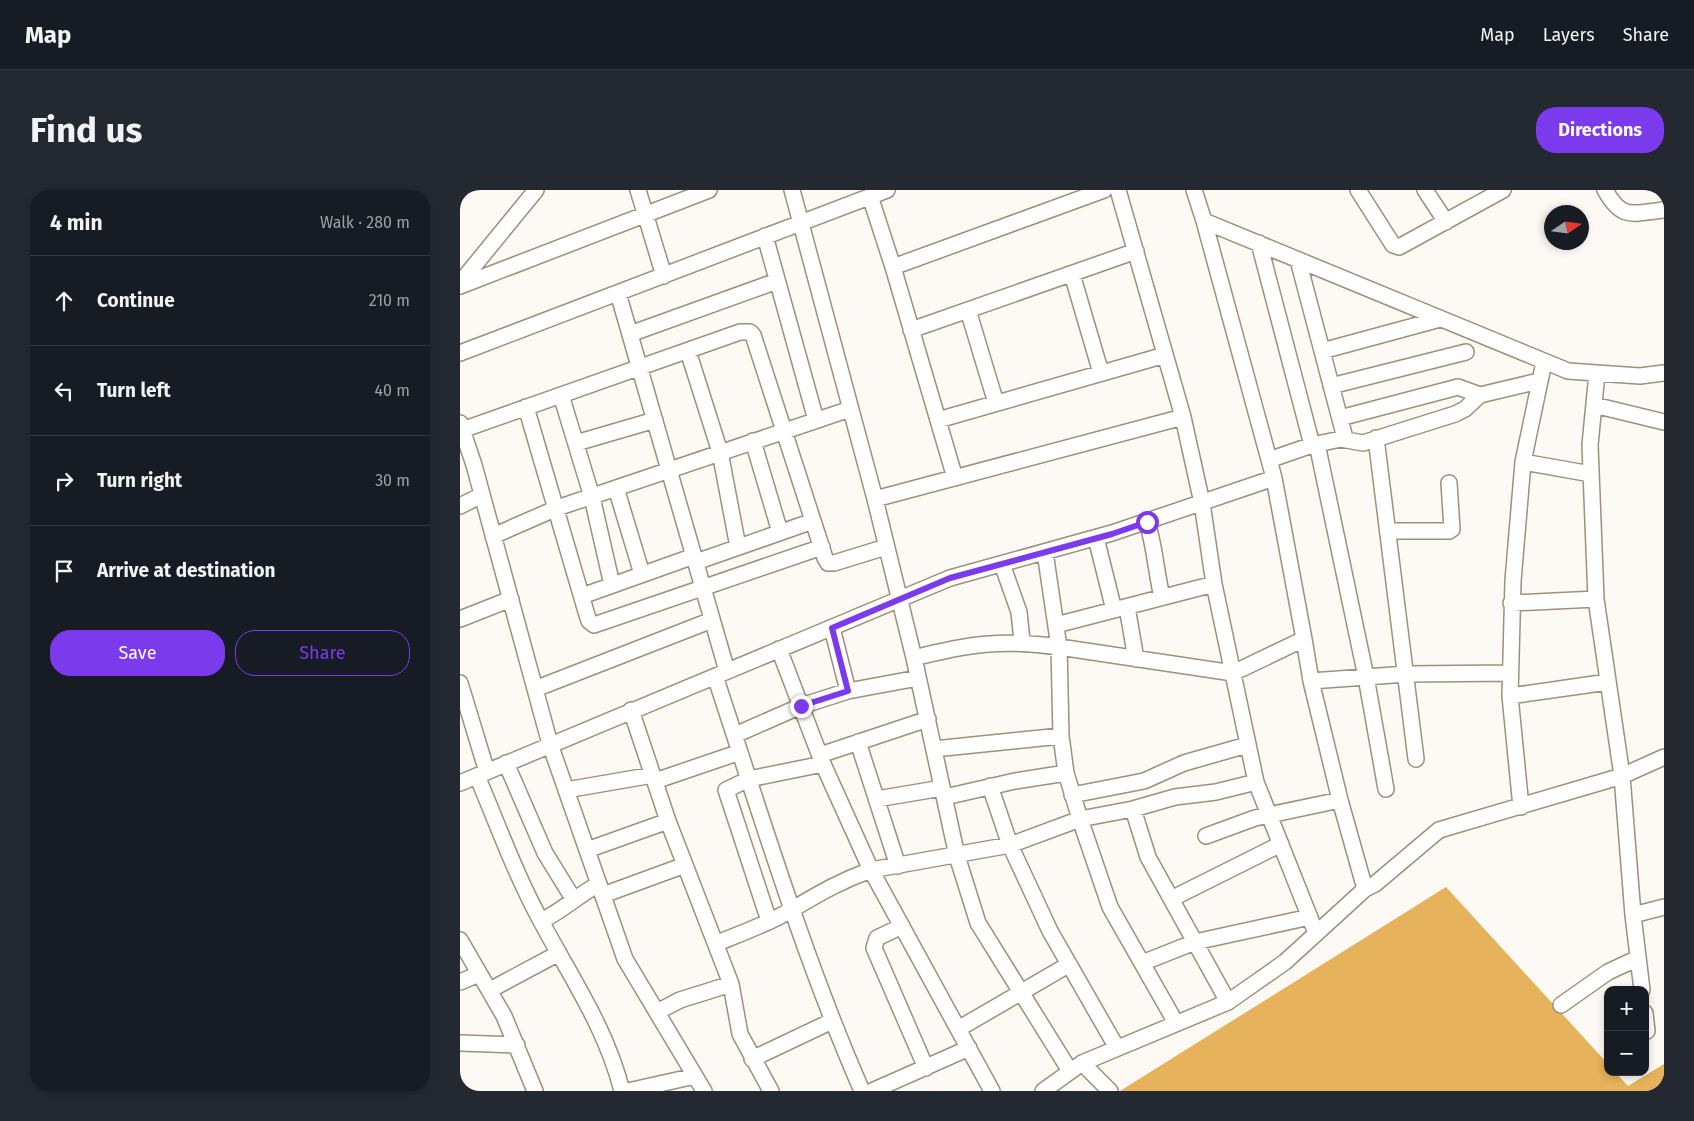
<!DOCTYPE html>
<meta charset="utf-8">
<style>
body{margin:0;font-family:"Fira Sans",sans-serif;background:#242831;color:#f1f3f6}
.controls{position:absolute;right:15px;bottom:15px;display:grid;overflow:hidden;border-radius:10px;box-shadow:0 2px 8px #0003}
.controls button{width:45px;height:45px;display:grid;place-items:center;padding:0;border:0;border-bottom:1px solid #363941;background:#171b24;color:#f1f3f6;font:25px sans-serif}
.compass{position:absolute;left:1084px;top:15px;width:45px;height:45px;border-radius:50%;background:#171b24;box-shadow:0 2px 8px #0003;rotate:77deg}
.stop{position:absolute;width:15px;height:15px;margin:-11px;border:4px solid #7c3aed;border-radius:50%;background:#fff}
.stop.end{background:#7c3aed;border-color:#fff;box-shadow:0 1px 5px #0008}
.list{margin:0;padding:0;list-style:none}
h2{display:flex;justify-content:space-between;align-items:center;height:65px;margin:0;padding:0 20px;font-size:21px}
h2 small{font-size:16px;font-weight:400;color:#9ea1a6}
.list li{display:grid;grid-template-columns:32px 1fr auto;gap:15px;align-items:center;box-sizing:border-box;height:90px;padding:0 20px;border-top:1px solid #363941}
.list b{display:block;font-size:19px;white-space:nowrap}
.list em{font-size:16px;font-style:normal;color:#9ea1a6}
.actions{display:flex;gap:10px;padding:15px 20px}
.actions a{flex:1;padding:11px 0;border:1px solid #7c3aed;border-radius:20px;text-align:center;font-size:18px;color:#7c3aed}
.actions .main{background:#7c3aed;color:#fff}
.icon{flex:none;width:28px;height:28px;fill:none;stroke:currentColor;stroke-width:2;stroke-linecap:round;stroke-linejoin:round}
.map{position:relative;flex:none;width:1204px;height:901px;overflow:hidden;border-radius:20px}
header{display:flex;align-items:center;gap:30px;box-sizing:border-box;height:70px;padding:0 25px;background:#171b24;border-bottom:1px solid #363941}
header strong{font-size:24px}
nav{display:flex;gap:28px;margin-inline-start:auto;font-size:18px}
.intro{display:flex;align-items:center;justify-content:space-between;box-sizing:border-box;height:120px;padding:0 30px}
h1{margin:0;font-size:35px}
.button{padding:12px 22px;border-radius:20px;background:#7c3aed;color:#fff;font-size:18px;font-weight:700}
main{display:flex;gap:30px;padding:0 30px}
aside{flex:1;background:#171b24;border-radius:20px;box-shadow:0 2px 8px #0003}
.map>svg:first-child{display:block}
.forest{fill:#e6b25b}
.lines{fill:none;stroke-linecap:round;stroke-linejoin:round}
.minor-casing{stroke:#9e907a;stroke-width:18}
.minor{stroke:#fff;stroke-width:15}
.route{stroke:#7c3aed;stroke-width:6}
</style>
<header>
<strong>Map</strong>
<nav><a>Map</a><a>Layers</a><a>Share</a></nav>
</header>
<div class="intro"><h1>Find us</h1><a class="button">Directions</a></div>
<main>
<aside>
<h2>4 min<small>Walk · 280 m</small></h2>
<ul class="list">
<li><svg class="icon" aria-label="ahead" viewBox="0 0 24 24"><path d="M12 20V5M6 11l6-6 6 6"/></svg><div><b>Continue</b></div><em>210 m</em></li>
<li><svg class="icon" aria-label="left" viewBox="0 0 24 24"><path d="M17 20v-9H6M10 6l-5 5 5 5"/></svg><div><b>Turn left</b></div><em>40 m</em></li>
<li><svg class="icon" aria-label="right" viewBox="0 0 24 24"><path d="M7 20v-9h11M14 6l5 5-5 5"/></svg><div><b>Turn right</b></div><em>30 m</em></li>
<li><svg class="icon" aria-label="arrive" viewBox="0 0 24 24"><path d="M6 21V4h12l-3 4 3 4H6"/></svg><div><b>Arrive at destination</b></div></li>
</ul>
<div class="actions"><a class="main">Save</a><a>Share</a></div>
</aside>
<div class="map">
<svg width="1204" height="901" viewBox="0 0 1204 901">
<rect width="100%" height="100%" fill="#fdfaf5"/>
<path class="forest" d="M986,697L1148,874V882H1155L1168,896L1204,874V901H660Z"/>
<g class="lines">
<defs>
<path id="minor" d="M178,0L204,86
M332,0L415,309L454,468L497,666L518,733L610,881
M658,0L723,227L742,313L754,394L796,592L856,743
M898,0L933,55L939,57L1043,0
M965,0L986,32
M1145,0C1162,31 1173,23 1204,20
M410,6L433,77L644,0
M744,31L1108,181L1180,186L1204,183
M305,46L356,230
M799,53L852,255
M838,70L885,248
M433,77L495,288
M612,84L641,183
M0,93L76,0
M0,96L249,0
M158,103L267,481
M508,120L536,213
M451,140L676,61
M170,144L317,91
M228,161L260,262L278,357
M862,161L980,129
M0,163L427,0
M871,196L1006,162
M101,205L132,307L152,395
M1134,215L1204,232
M66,217L127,425L129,431L134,435L362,357
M880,228L998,197L1020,205
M478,230L705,165
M0,233L14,275L90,554L165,769L244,901
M2,240L280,142H290L293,145L365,368L368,373H374L426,357
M916,248L956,569
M293,251L320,342
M116,253L195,230
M857,254L906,487L926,599
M809,270L852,255L881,249L903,253L995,224L1005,219L1020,205L1079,191
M1063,272L1131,284
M814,288L844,449
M156,298L182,384
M415,309L723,227
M0,316L22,305
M687,332C695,357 696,382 702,407
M928,341H989L992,339L989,293
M33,346L97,318L390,219
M636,348L654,420
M585,362L599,457L773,483L844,449L851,491L947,484L1050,483
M236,372L353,331
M542,374L559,422L562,451
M122,406L234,366
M1051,413L1136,409
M667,417L676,469
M0,429L51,409
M596,435L754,394
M372,438L388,501
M319,459L363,574L411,680L550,655L620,629L673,619L715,607L756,602L796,592
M454,468C508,454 543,449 599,457L601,546L606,583L620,629L650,717L716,833
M255,486C301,625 343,766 402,901
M851,491L880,610L905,699
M0,493L27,582
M75,499L252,430
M1050,506L1148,492
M171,520L208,631L271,794L280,844L311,901
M275,545L341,516L388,501L458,488
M398,552L438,676
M474,559L601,546
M360,565L468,529
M46,573L85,663L114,710
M17,586C38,635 56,686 82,733C112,789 146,838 162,901
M195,591L280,562
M0,593L490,388L652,343L814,288L744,31L734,0
M530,596L550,655L590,741L657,858
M106,600L193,585
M612,605L684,591L724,573L787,555
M485,607L555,591L606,583
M417,609L482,598
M1061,617L1050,506L1053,391L1063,272L1084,172
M673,619L688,667L768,812
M746,646L795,628L880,610
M127,660L208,631
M143,705L225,675
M711,709L821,654
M1173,725L1204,717
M81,731C102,721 118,705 139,694
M309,731L266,600L289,589L363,574
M442,736L417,748L414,758L466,878
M0,750L44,826L75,901
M257,753C282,743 308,734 331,720C360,703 380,691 411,680L532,901
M682,773L735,752L850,727
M0,792L19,784
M30,800L99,763
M1182,800L1173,725L1162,586L1204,567
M1101,815L1148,782L1178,768
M197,822L220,810L271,794
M1185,823L1187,841
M498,839L608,775
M0,853L57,855
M292,869L372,831
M622,873L650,901
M168,901L235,886
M412,901L509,858
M583,901L622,873L768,812L825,772L905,699L915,694L979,640L1162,586L1136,409L1130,255L1137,183"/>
</defs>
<use href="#minor" class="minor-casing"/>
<use href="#minor" class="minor"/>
</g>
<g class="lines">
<path class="route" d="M341,516L388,501L372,438L490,388L652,344L687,332"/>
</g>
</svg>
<div class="controls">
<button>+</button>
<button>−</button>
</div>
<svg class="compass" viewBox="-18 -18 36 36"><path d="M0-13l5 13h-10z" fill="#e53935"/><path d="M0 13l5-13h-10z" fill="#9ea1a6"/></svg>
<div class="stop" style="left:687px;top:332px"></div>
<div class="stop end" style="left:341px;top:516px"></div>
</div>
</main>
